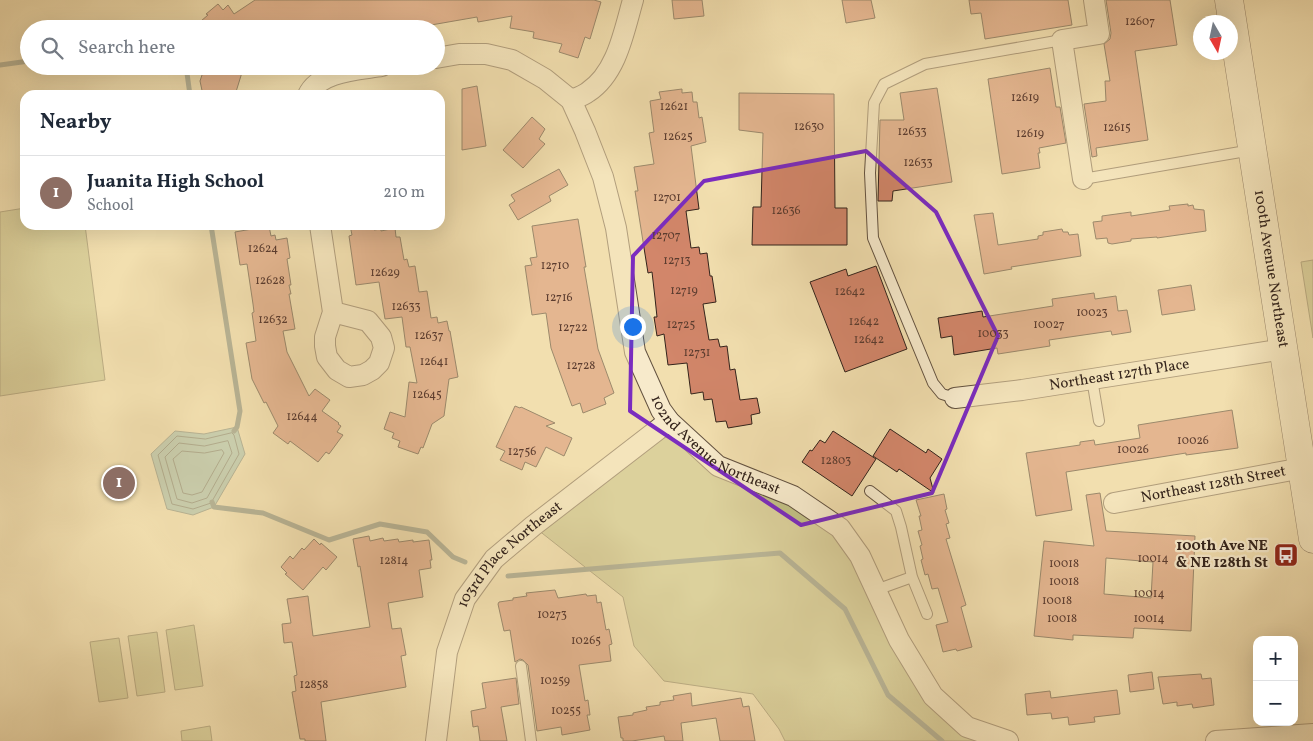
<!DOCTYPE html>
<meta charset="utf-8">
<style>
body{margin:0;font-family:Vollkorn,serif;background:#f2f2f3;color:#1f2937}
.controls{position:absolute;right:15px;bottom:15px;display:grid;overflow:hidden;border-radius:10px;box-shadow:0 5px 20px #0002}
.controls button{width:45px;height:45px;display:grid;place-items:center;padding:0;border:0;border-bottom:1px solid #e0e1e3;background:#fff;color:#1f2937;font:25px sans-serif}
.compass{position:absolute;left:1193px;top:15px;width:45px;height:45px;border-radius:50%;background:#fff;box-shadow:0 5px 20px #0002;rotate:171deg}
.you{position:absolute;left:632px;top:326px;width:18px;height:18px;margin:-12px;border:4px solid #fff;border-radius:50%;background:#1a73e8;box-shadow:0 0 0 8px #1a73e833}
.badge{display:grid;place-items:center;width:32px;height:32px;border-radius:50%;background:#0f766e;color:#fff;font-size:16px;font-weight:700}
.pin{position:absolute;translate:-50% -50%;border:2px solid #fff;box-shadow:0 1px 5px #0006}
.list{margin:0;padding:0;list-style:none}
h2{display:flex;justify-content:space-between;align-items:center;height:65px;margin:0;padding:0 20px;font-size:21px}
h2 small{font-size:16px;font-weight:400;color:#747a83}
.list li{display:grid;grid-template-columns:32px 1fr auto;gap:15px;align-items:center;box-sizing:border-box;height:75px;padding:0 20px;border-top:1px solid #e0e1e3}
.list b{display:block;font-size:19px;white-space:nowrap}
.list p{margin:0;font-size:16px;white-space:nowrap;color:#747a83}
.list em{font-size:16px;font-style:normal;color:#747a83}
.icon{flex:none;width:28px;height:28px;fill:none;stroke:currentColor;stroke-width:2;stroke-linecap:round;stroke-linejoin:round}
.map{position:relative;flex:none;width:1313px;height:741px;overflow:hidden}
.search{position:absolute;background:#fff;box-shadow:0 5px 20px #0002;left:20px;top:20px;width:425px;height:55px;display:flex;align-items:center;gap:12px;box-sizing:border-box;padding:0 18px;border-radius:28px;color:#747a83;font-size:19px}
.panel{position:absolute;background:#fff;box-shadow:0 5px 20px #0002;left:20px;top:90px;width:425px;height:140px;border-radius:15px}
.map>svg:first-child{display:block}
.green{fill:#c2c085;stroke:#7a7250}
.water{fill:#9bbcad;stroke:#717f73}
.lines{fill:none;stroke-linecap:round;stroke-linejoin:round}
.shore{stroke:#677064;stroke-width:1}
.stream{stroke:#717f73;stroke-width:5}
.building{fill:#d2866a;stroke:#33231b;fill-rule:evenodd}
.lane-casing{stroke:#635240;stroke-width:12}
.street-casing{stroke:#635240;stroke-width:22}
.secondary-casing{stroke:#33231b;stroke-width:29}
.lane{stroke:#f7eacb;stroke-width:10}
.street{stroke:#f7eacb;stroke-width:20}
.secondary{stroke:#f7eacb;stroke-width:28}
.marked{fill:none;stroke:#7b2cbf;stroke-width:4;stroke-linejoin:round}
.labels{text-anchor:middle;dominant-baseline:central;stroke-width:4.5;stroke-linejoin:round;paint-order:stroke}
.number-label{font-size:12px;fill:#5b3c2f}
.street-label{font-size:15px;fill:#33231b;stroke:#f7eacb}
.poi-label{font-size:15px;font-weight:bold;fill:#33231b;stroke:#f7eacb;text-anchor:end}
</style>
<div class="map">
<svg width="1313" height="741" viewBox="0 0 1313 741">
<rect width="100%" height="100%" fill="#f2dfaf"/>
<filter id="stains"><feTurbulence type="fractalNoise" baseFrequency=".004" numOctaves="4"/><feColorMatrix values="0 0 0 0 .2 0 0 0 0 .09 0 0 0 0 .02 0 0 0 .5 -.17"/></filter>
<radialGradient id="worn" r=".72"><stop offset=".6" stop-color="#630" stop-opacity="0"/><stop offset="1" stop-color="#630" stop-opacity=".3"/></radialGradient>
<path class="green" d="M25,208V225H85L105,380L0,396V212Z
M1313,260V338L1301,262Z
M669,421L718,466L840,528L933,696L1008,741H785L779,729L753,694L664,681L634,646L623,597L533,526Z
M194,625L203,686L175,690L166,630Z
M157,632L165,692L137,696L128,636Z
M119,638L128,698L99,702L90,642Z
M210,726L212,741H182L181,731Z"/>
<path class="water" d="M237,427L245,454L214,507L193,515L167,509L151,454L175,431L204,434Z"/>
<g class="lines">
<path class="shore" d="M232,433L234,435L239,454L211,503L193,509L172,504L158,455L177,436L205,439Z
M228,441L232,453L207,498L192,503L177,499L165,457L179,443L204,446Z
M222,450L224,453L202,492L192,495L183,493L173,459L182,451L204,453Z"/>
<path class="stream" d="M0,65L29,61
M186,66L190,95
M211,225L240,411L237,427L234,431
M212,502L214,507L263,513L329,540L380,524L427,532L453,557L465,562
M508,576L780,553L845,609L888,695L942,741"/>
</g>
<path class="building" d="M255,0H594L601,2L590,39L585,37L578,58L559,52L562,44L533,38L534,32L510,28L512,16L478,22L477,17L408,29H207L201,21L208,15L206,14L218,4L223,10L228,5L234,14Z
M672,0H702L704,16L674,19Z
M842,0H871L875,18L846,23Z
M969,0H1068L1072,25L985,39L981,13L971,14Z
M1106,0H1170L1177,45L1135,51L1148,140L1096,148L1097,156L1092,157L1084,104L1106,101L1105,81H1110L1104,44L1110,39L1111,33Z
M205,66H244L235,95H203L200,81Z
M1050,68L1056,107H1060L1066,143L1039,148L1040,153H1038L1040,168L1002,174L988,79Z
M477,86L486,146L462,150V89Z
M937,88L952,182L893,191L892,201H878L880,120H904L900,93Z
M682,89V93L692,92L693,102H697L699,118L702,117L706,142L691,146L699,209L686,211L691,248L699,247L700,254L707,253L710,276H712L716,302L703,304L709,340L718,339L720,347L727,346L730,370L735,369L740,400L757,398L760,413L751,415L752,424L728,428L726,421L716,422L712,399L704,400L703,392L691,394L687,363L668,365L664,334L657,336L654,317H657L655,298L652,272L648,273L635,191H638L634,167L654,164L649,133L654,132L650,101L661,99L659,92Z
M739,93L834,94L835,208H847V245H752L753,207H761L763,133L739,130Z
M532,117L545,129L539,139L545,144L523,168L503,150Z
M559,169L568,185L549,196L551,201L518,220L509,205L515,201L511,195Z
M1188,204V206L1193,205L1194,209L1204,210L1206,231L1157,238V237L1131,239V241L1112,244L1108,243L1107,238L1096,239L1093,222L1102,221V216L1131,212V216L1164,211L1170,210L1169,206Z
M993,213L998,245L1038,239V236L1043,235V232L1062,229L1063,232H1068L1069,235L1078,234L1081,256L1011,267L1012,269L984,274L974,215Z
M578,219L586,267H584L598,349L614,393L604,398L606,404L583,413L580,403L572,406L551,348L546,313L532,315L525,266L532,265L530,258L537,257L532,226Z
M350,225H374V230L381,229V231L395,228L396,237H400L404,260L407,259L409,267L415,266L419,292L427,291L431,318L437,317L438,323L447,321L449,331H450L458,377L449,379L444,416L432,424L423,448L421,447L418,454L398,447L400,441L392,438L394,433L384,429L390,412L405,417L409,382L417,383L410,347H406L402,317L385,319L379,282L356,285L349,236L352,235Z
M269,226L271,236L275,235L276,240L287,238L290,258L287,259L291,285H289L291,294H289L295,329L283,331L287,352L309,396L315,389L330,400L322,411L339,423L338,424L341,426L337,432L343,435L329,454L326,452L318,462L290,441L288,444L273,433L278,426L266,402L264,403L252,379L246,343L256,341L252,313L254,312L253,304L247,264L240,265L235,232Z
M876,266L907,349L845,372L810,282L846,269L848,276Z
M1191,285L1195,310L1162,315L1158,290Z
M1094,293L1095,299L1116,296L1118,311L1127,310L1131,332L1112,335L1111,331L1049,340L1050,346L998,354L997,348L954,355L952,336L941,338L938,318L982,311L983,317L1053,306L1052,299Z
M515,406L520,408L521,407L555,423L546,426L572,438L564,456L546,447L536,467L525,462L522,470L500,460L505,451L496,447Z
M1232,410L1238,448L1186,455V453L1066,472L1072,510L1036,516L1026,453L1080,445V442L1094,440L1095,445L1140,438L1138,425Z
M890,429L926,453L928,449L942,459L930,478L934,493L899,469L897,472L873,456Z
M833,431L876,459L852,496L802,462L810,450L812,451L820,440L825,443Z
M1100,493L1106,531L1195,536L1191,631L1134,628L1133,638L1073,635V640L1034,636L1044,541L1094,546L1086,495ZM1106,558L1153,562L1151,598L1104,594Z
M944,494L947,509L945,510L949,523L946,524L950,538L946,539L966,605L961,607L972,647L957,651L956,649L943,652L936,625L948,622L938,588L932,589L928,574L925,575L921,560L923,559L920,546L922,545L918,531L922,530L919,516H921L916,500Z
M369,536L370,541L383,538L384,541L398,539L399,542L413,540V542L429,540L432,560H430L431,568L419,570L423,597L388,603L392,629L401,628L406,655L401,656L406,687L321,702L326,741H305V739H300L292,692L296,691L294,676L297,675L292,642L284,643L282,624L291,623L287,599L308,596L313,636L370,627L360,566L358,567L353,539Z
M314,539L320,545L321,543L337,557L326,570L323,567L303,590L285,574L287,573L281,567L290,556L293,559L302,548L304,550Z
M555,590L558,598L586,594L587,596L596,595L597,603L601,602L606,630L609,629L612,644L609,645L611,661L579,665L585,701L588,700L590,715H587L590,730L562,735L561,727L537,731L528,665L523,660L520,659L515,662L510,630L504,631L498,604L499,602L513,600V598L527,596L526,593Z
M1152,672L1154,689L1130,692L1128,675Z
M1201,674L1202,679L1211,678L1214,705L1193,708L1192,704L1177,706V702L1163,704L1158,677Z
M516,678L519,704L501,707L507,741H480L478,726L473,727L471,711L486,708L482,683Z
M1117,690L1120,714L1094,717L1095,722L1069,725L1068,717L1052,719L1051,713L1027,715L1025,694L1050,691L1051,698Z
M691,693L692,706L741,698L743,707L749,706L755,741H720L716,718L681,723L683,741H665L664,736L632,741H623V738H621L618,717L633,715V713L647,710L646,707L660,705V702L674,700L673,696Z"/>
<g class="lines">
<defs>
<path id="lane" d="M1083,179L1252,150
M1092,379L1099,421
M955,398L942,394L933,383L873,238L870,173L874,103L884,84L925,64L1062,40
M870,491L896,511L901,527L912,577L876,590
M912,577L927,614
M521,666L531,741"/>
<g id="street">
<path id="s1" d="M436,58L459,54H486L512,60L545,79L571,100L585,131L603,177L616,228L635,352L661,410L669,421L718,466L793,496L840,528L860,556L899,640L933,696L967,727L1008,741"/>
<path d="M308,95C319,71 359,70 382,66"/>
<path d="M571,100C576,98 583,96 588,92C617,73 624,31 633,0"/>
<path d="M1083,179L1062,40L1099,34L1094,0"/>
<path d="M320,225L333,312L325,337V346L327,357L337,370L349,377L363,375L372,370L379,363L384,348L381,337L368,321L333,312"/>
<path id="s2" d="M955,398L1022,390L1284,349"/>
<path id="s3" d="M1114,503L1313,466"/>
<path id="s4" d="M436,741L447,652L465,599L494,559L533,526L669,421"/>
<path d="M1216,741L1313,734"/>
</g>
<g id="secondary">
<path id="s5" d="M1229,0L1313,539"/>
</g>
</defs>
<use href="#lane" class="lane-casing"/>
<use href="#street" class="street-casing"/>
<use href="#secondary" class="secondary-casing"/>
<use href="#lane" class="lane"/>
<use href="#street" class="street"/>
<use href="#secondary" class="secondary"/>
</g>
<path d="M0 0H1313V741H0ZM866,151L936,212L998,336L932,493L801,525L630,411L633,256L704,181Z" fill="#f2dfaf" fill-opacity=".55" fill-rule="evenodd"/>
<path class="marked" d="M866,151L936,212L998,336L932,493L801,525L630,411L633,256L704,181Z"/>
<defs>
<symbol id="bus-square" viewBox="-11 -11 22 22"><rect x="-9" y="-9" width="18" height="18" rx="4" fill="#8f2418" stroke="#f7eacb"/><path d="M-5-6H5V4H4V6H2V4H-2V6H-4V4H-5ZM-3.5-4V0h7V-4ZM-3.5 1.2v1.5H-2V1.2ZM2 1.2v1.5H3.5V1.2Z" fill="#fff"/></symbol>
</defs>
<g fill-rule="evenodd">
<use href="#bus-square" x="1272" y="541" width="28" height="28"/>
</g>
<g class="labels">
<g class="number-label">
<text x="1140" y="22">12607</text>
<text x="1025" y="98">12619</text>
<text x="674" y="107">12621</text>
<text x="809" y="127">12630</text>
<text x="1117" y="128">12615</text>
<text x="912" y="132">12633</text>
<text x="1030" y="134">12619</text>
<text x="678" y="137">12625</text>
<text x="918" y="163">12633</text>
<text x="667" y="198">12701</text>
<text x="786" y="211">12636</text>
<text x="666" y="236">12707</text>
<text x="263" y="249">12624</text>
<text x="677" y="261">12713</text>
<text x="555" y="266">12710</text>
<text x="385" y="273">12629</text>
<text x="270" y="281">12628</text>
<text x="684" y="291">12719</text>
<text x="850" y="292">12642</text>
<text x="559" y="298">12716</text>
<text x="406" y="307">12633</text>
<text x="1092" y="313">10023</text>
<text x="273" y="320">12632</text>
<text x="864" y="322">12642</text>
<text x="681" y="325">12725</text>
<text x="1049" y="325">10027</text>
<text x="573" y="328">12722</text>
<text x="993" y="334">10033</text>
<text x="429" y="336">12637</text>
<text x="869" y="340">12642</text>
<text x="697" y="353">12731</text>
<text x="434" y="362">12641</text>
<text x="581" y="366">12728</text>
<text x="427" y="395">12645</text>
<text x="302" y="417">12644</text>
<text x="1193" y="441">10026</text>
<text x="1133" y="450">10026</text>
<text x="522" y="452">12756</text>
<text x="836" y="461">12803</text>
<text x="1153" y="559">10014</text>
<text x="394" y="561">12814</text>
<text x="1064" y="564">10018</text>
<text x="1064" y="582">10018</text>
<text x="1149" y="594">10014</text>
<text x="1057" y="601">10018</text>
<text x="552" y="615">10273</text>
<text x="1062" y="619">10018</text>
<text x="1149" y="619">10014</text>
<text x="586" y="641">10265</text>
<text x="555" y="681">10259</text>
<text x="314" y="685">12858</text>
<text x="566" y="711">10255</text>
</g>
<g class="street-label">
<text stroke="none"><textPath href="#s5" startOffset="272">100th Avenue Northeast</textPath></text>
<text stroke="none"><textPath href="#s2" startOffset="166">Northeast 127th Place</textPath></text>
<text stroke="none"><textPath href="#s1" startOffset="539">102nd Avenue Northeast</textPath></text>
<text stroke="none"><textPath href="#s3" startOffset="101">Northeast 128th Street</textPath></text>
<text stroke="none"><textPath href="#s4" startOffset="209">103rd Place Northeast</textPath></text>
</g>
<g class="poi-label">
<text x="1268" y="546">100th Ave NE<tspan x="1268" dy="17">&amp; NE 128th St</tspan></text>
</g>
</g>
<rect width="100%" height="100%" filter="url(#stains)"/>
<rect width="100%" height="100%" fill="url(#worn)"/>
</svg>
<div class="controls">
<button>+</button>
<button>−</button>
</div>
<svg class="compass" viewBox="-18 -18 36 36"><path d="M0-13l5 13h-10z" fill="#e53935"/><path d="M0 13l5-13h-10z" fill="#747a83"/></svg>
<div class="you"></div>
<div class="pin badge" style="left:119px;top:483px;background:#8d6e63">1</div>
<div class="search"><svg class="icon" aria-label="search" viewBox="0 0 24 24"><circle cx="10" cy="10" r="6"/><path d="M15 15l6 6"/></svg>Search here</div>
<section class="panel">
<h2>Nearby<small></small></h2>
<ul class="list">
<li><span class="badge" style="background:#8d6e63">1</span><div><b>Juanita High School</b><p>School</p></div><em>210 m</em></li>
</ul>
</section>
</div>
